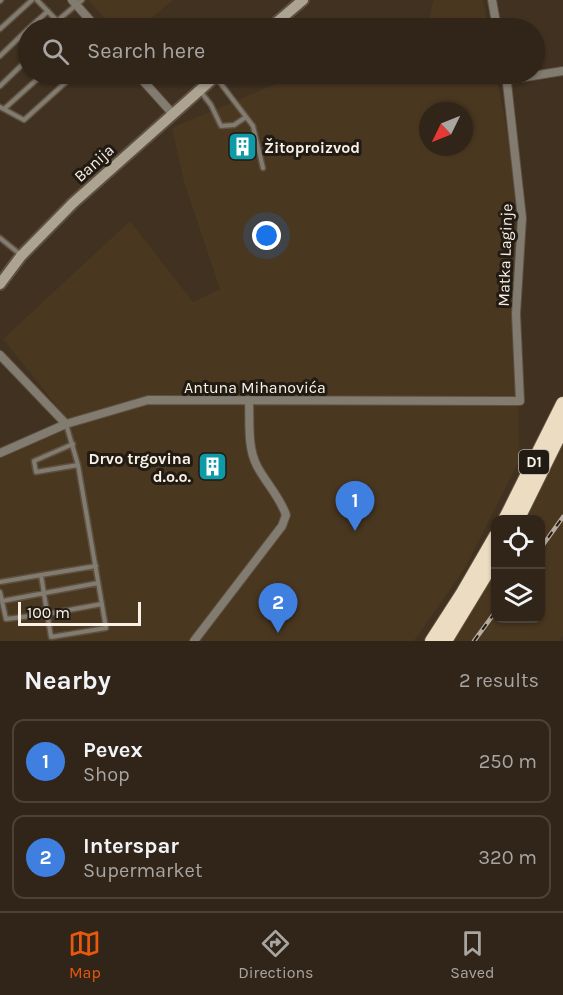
<!DOCTYPE html>
<meta charset="utf-8">
<style>
body{margin:0;font-family:Karla,sans-serif;background:#3c3125;color:#f1f3f6}
.controls{position:absolute;right:18px;bottom:18px;display:grid;overflow:hidden;border-radius:12px;box-shadow:0 2px 4px #0004}
.controls button{width:54px;height:54px;display:grid;place-items:center;padding:0;border:0;border-bottom:2px solid #4b4237;background:#302518;color:#f1f3f6;font:30px sans-serif}
.compass{position:absolute;left:419px;top:102px;width:54px;height:54px;border-radius:50%;background:#302518;box-shadow:0 2px 4px #0004;rotate:227deg}
.scale{position:absolute;left:18px;bottom:15px;width:123px;box-sizing:border-box;padding-left:6px;border:3px solid #faf1e6;border-top:0;font-size:16px;line-height:21px;white-space:nowrap;color:#faf1e6;-webkit-text-stroke:4px #211b13;paint-order:stroke}
.you{position:absolute;left:267px;top:236px;width:21px;height:21px;margin:-15px;border:4px solid #fff;border-radius:50%;background:#1a73e8;box-shadow:0 0 0 9px #1a73e833}
.badge{display:grid;place-items:center;width:39px;height:39px;border-radius:50%;background:#ea580c;color:#fff;font-size:20px;font-weight:700}
.pin{position:absolute;translate:-50% -50px;filter:drop-shadow(0 2px 3px #0008)}
.pin::after{content:'';position:absolute;top:32px;width:21px;height:18px;background:inherit;clip-path:polygon(0 0,100% 0,50% 100%)}
.list{margin:0;padding:0;list-style:none}
h2{display:flex;justify-content:space-between;align-items:center;height:78px;margin:0;padding:0 24px;font-size:26px}
h2 small{font-size:20px;font-weight:400;color:#a8a5a2}
.list li{display:grid;grid-template-columns:39px 1fr auto;gap:18px;align-items:center;box-sizing:border-box;height:84px;margin:0 12px 12px;padding:0 12px;border:2px solid #4b4237;border-radius:12px}
.list b{display:block;font-size:22px;white-space:nowrap}
.list p{margin:0;font-size:20px;white-space:nowrap;color:#a8a5a2}
.list em{font-size:20px;font-style:normal;color:#a8a5a2}
.icon{flex:none;width:33px;height:33px;fill:none;stroke:currentColor;stroke-width:2;stroke-linecap:round;stroke-linejoin:round}
.map{position:relative;flex:none;width:563px;height:641px;overflow:hidden}
.search{position:absolute;background:#302518;box-shadow:0 2px 4px #0004;left:18px;right:18px;top:18px;height:66px;display:flex;align-items:center;gap:15px;box-sizing:border-box;padding:0 21px;border-radius:33px;color:#a8a5a2;font-size:22px}
.sheet{height:270px;background:#302518}
nav{display:flex;justify-content:space-around;align-items:center;box-sizing:border-box;height:84px;border-top:2px solid #4b4237;background:#302518;font-size:16px;color:#a8a5a2}
nav a{display:grid;justify-items:center;gap:3px}
nav .on{color:#ea580c}
.map>svg:first-child{display:block}
.built{fill:#4a3720;fill-rule:evenodd}
.lines{fill:none;stroke-linecap:round;stroke-linejoin:round}
.lane-casing{stroke:#5e5040;stroke-width:7}
.street-casing{stroke:#5e5040;stroke-width:10}
.secondary-casing{stroke:#5e5040;stroke-width:14}
.highway-casing{stroke:#5e5040;stroke-width:16}
.lane{stroke:#817b70;stroke-width:4}
.street{stroke:#817b70;stroke-width:8}
.secondary{stroke:#ada391;stroke-width:10}
.highway{stroke:#ecddc2;stroke-width:14}
.rail-casing{stroke:#b6ab9e;stroke-width:4.5}
.rail{stroke:#211b13;stroke-width:2;stroke-dasharray:7;stroke-linecap:butt}
.labels{text-anchor:middle;dominant-baseline:central;stroke-width:6;stroke-linejoin:round;paint-order:stroke}
.shield{fill:#211b13;stroke:#b9b1a7;stroke-width:1.5}
.shield-label{font-size:15px;font-weight:bold;fill:#faf1e6}
.poi-label{font-size:16px;font-weight:bold;fill:#faf1e6;stroke:#211b13;text-anchor:start}
.street-label{font-size:16px;fill:#faf1e6;stroke:#211b13}
</style>
<div class="map">
<svg width="563" height="641" viewBox="0 0 563 641">
<rect width="100%" height="100%" fill="#403120"/>
<path class="built" d="M88,0H173L140,28H114Z
M433,0H483L488,28H385L430,18Z
M313,74H496L512,158L518,244L519,461L465,568L414,641H0V458L72,425L3,339L130,221L193,302L220,289L184,182L172,128L280,82ZM428,111H464V147H428Z
M563,437V636L559,641H451L495,568L496,618H540V520L525,519L532,507Z"/>
<g class="lines">
<defs>
<path id="lane" d="M37,0L64,28
M0,1L1,0
M57,21L82,0
M29,28L48,11
M0,29L32,0
M0,56L28,29
M215,76L253,126L263,168
M0,86L28,59
M201,92L211,105L221,126L234,125L246,117
M0,107L24,120L75,74
M4,109L43,74
M0,238L21,255
M66,424L78,465L36,472L34,461L73,444
M78,465L106,628L51,637L41,575L96,566
M0,582L41,575
M0,592L6,619L47,614L102,604
M2,601L98,583"/>
<path id="street" d="M72,0L97,28
M492,0L497,28
M137,74L172,113
M507,80L563,71
M0,355L66,424
M0,453L66,424L148,400L520,401L516,314L522,218L506,74
M194,641L282,526L286,515C280,497 266,483 257,466C247,447 250,422 249,401"/>
<path id="secondary" d="M270,28L303,0
M0,284L21,256L73,203L218,74"/>
<path id="highway" d="M505,520L563,404
M517,520L563,427
M432,641L463,593L496,536
M445,641L496,557"/>
</defs>
<use href="#lane" class="lane-casing"/>
<use href="#street" class="street-casing"/>
<use href="#secondary" class="secondary-casing"/>
<use href="#highway" class="highway-casing"/>
<use href="#lane" class="lane"/>
<use href="#street" class="street"/>
<use href="#secondary" class="secondary"/>
<use href="#highway" class="highway"/>
<defs>
<path id="rail" d="M540,549L563,517
M474,641L496,611"/>
</defs>
<use href="#rail" class="rail-casing"/>
<use href="#rail" class="rail"/>
</g>
<defs>
<symbol id="building-square" viewBox="-11 -11 22 22"><rect x="-9" y="-9" width="18" height="18" rx="4" fill="#0f9aa8" stroke="#211b13"/><path d="M-4-6H4V6H1V3H-1V6H-4ZM-2.5-4.3h1.7v1.8h-1.7ZM.8-4.3h1.7v1.8H.8ZM-2.5-1h1.7V.8h-1.7ZM.8-1h1.7V.8H.8Z" fill="#fff"/></symbol>
</defs>
<g fill-rule="evenodd">
<use href="#building-square" x="226" y="130" width="33" height="33"/>
<use href="#building-square" x="196" y="450" width="33" height="33"/>
</g>
<g class="labels">
<rect class="shield" x="519" y="450" width="30" height="24" rx="4.5"/>
<g class="shield-label">
<text x="534" y="462">D1</text>
</g>
<g class="poi-label">
<text x="264" y="147">Žitoproizvod</text>
<text x="191" y="458" text-anchor="end">Drvo trgovina<tspan x="191" dy="18">d.o.o.</tspan></text>
</g>
<g class="street-label">
<text transform="translate(94 163) rotate(-42)">Banija</text>
<text transform="translate(505 255) rotate(-88)">Matka Laginje</text>
<text x="255" y="387">Antuna Mihanovića</text>
</g>
</g>
</svg>
<div class="controls">
<button><svg class="icon" aria-label="locate" viewBox="0 0 24 24"><circle cx="12" cy="12" r="6"/><path d="M12 2v4M12 18v4M2 12h4M18 12h4"/></svg></button>
<button><svg class="icon" aria-label="layers" viewBox="0 0 24 24"><path d="M12 4l9 5-9 5-9-5zM3 14l9 5 9-5"/></svg></button>
</div>
<svg class="compass" viewBox="-18 -18 36 36"><path d="M0-13l5 13h-10z" fill="#e53935"/><path d="M0 13l5-13h-10z" fill="#a8a5a2"/></svg>
<div class="scale">100 m</div>
<div class="you"></div>
<div class="pin badge" style="left:355px;top:531px;background:#3f7fe0">1</div>
<div class="pin badge" style="left:278px;top:633px;background:#3f7fe0">2</div>
<div class="search"><svg class="icon" aria-label="search" viewBox="0 0 24 24"><circle cx="10" cy="10" r="6"/><path d="M15 15l6 6"/></svg>Search here</div>
</div>
<section class="sheet">
<h2>Nearby<small>2 results</small></h2>
<ul class="list">
<li><span class="badge" style="background:#3f7fe0">1</span><div><b>Pevex</b><p>Shop</p></div><em>250 m</em></li>
<li><span class="badge" style="background:#3f7fe0">2</span><div><b>Interspar</b><p>Supermarket</p></div><em>320 m</em></li>
</ul>
</section>
<nav>
<a class="on"><svg class="icon" aria-label="map" viewBox="0 0 24 24"><path d="M3 6l6-2 6 2 6-2v14l-6 2-6-2-6 2zM9 4v14M15 6v14"/></svg>Map</a>
<a><svg class="icon" aria-label="directions" viewBox="0 0 24 24"><path d="M12 3l9 9-9 9-9-9zM9 14v-3h6M13 9l2 2-2 2"/></svg>Directions</a>
<a><svg class="icon" aria-label="saved" viewBox="0 0 24 24"><path d="M7 4h10v16l-5-4-5 4z"/></svg>Saved</a>
</nav>
